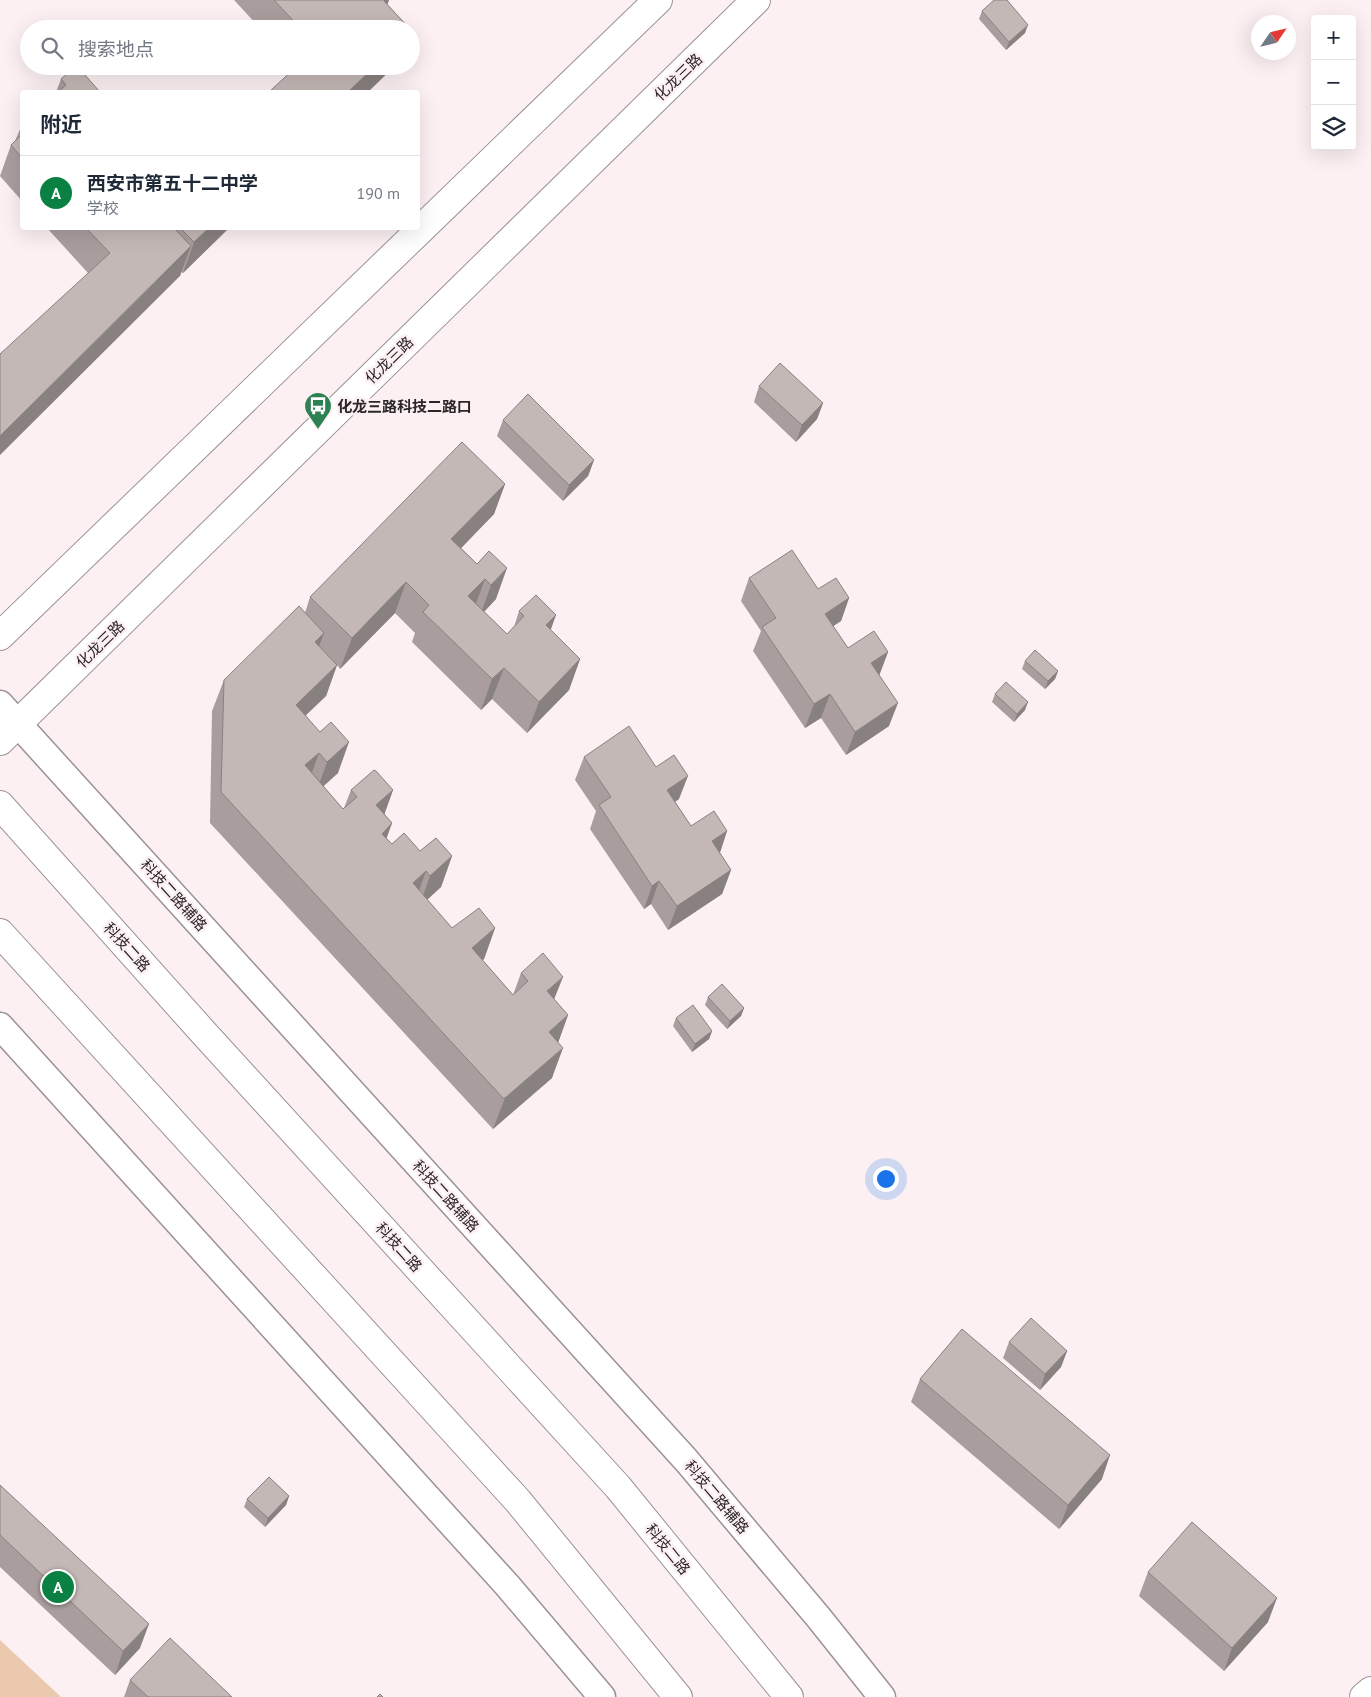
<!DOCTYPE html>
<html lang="zh">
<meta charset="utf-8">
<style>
body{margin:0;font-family:"PT Sans","Noto Sans SC",sans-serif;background:#f2f2f3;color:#1f2937}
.controls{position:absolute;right:15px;top:15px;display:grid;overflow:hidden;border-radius:5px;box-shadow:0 5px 20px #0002}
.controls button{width:45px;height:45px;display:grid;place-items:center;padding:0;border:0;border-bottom:1px solid #e0e1e3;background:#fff;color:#1f2937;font:25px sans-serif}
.compass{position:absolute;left:1251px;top:15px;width:45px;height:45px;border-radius:50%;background:#fff;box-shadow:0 5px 20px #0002;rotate:55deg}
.you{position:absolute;left:885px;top:1178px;width:18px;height:18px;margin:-12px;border:4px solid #fff;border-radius:50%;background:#1a73e8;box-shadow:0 0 0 8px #1a73e833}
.badge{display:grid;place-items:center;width:32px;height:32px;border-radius:50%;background:#0b8043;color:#fff;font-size:16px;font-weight:700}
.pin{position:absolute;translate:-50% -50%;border:2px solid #fff;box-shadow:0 1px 5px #0006}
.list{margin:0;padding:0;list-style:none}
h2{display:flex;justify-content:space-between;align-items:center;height:65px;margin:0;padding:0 20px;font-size:21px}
h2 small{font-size:16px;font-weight:400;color:#747a83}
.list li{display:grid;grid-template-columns:32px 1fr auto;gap:15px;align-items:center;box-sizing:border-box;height:75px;padding:0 20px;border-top:1px solid #e0e1e3}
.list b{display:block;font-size:19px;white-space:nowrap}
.list p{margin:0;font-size:16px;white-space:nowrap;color:#747a83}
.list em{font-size:16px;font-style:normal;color:#747a83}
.icon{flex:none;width:28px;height:28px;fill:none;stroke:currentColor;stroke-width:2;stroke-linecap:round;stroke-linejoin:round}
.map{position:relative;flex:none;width:1371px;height:1697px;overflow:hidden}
.search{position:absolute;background:#fff;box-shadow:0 5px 20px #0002;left:20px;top:20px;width:400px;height:55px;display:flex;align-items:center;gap:12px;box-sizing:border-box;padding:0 18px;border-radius:28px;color:#747a83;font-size:19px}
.panel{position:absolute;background:#fff;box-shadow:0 5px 20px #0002;left:20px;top:90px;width:400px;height:140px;border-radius:5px}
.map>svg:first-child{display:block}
.green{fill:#eac9af}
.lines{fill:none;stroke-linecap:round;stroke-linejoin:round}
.street-casing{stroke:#9c9194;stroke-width:29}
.secondary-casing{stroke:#9c9194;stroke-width:30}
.street{stroke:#fff;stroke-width:26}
.secondary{stroke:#fff;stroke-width:28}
.wall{fill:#a99e9d}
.shaded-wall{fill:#89817f}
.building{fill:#c4b8b6;stroke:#89817f}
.labels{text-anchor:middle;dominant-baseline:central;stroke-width:5;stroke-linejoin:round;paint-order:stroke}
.street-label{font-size:15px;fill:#2b2728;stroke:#fcf0f3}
.poi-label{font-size:15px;font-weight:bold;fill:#2b2728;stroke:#fcf0f3;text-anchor:start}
</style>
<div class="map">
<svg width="1371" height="1697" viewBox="0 0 1371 1697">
<rect width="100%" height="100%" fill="#fcf0f3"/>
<path class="green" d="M0,1640L61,1697H0Z"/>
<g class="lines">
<defs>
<path id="street" d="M0,704L686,1460L819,1618L882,1697
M0,1026L507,1585L602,1697"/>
<path id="secondary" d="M0,636L658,0
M0,741L756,0
M0,805L202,1031L618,1487L789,1697
M0,933L518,1501L678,1697
M1364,1697L1371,1691"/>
</defs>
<use href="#street" class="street-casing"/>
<use href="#secondary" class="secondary-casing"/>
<use href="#street" class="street"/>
<use href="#secondary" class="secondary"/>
</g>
<path class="wall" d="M234,0H389L387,4L410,29H261Z
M982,11L1025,33L1006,50L979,19Z
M61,79L100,92H56Z
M22,125V201L0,176L11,145L15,141L21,127Z
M47,228H229L183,273L181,272L180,276L88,273Z
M759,386L823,403L817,419L796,442L754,402Z
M503,420L594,460L588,476L563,501L497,436Z
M505,484L494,514L461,548L477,564L489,551L496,599L484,612L507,634L514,627L519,611L551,630L580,659L569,690L527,733L492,699L481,710L412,642L415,633L395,613L340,669L337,665L326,696L306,715L338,773L323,786L343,809L344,808L351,790H393L384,814L392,823L386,838L392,844L420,851L452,856L441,887L427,900L452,928H495L484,959L482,960L513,995L521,973L554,999L568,1015L558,1042L552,1078L493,1129L492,1128L210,823L212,711L224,680L305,613L310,597Z
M749,578L818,589L849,598L841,621L833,626L848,648L888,652L879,675L889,726L846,755L821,718L805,728L753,651L761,631L741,601Z
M1025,661L1058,671L1055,679L1045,689L1022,669Z
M995,694L1025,710L1014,722L992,702Z
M584,757L656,767L679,799L675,802L691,826L727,831L720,853L731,870L722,894L668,930L651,904L644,909L590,829L596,811L575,780Z
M708,997L744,1008L741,1016L727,1029L705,1005Z
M676,1018L712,1031L709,1039L692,1052L673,1026Z
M1009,1342L1067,1351L1061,1367L1040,1390L1003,1358Z
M920,1379L1102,1479L1059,1529L911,1402Z
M0,1485L140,1648L115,1675L0,1567Z
M289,1496L286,1505L265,1527L244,1507L247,1499Z
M1148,1572L1268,1622L1224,1671L1139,1596Z
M130,1680L232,1697H124Z"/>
<path class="shaded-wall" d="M385,0H389L380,25L374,29Z
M1028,25L1025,33L1006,50L1009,42Z
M375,66H395L368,92H348Z
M209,228H229L183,273L194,242Z
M191,246L180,276L0,455V436Z
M823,403L817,419L796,442L802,425Z
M594,460L588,476L563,501L569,485Z
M505,484L494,514L440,570L451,539Z
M507,568L496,599L480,616L491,585Z
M485,579L474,609L468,596Z
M406,582L395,613L340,669L352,638Z
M849,598L841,621L817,637L825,614Z
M556,615L545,646L546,625Z
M324,633L313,663L315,642Z
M888,652L879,676L871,663Z
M580,659L569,690L527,733L539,702Z
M337,665L326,696L285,735L296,705Z
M504,668L492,699L481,710L492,679Z
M1058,671L1055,679L1045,689L1048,681Z
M830,694L821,718L805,728L814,704Z
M1028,702L1025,710L1014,722L1017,714Z
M898,703L889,726L846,755L855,732Z
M349,742L338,773L316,793L327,762Z
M319,753L308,784L305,765Z
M688,776L679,799L658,813L667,790Z
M393,790L382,821L376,805Z
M392,823L381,854L382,834Z
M727,831L719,855L712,841Z
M452,856L441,887L419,907L430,876Z
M731,870L722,894L668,930L677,906Z
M426,871L415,902L413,883Z
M659,881L651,904L644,909L652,886Z
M495,928L484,959L461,979L472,948Z
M563,977L551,1007L547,991Z
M744,1008L741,1016L727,1029L730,1021Z
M568,1015L557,1046L549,1032Z
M712,1031L709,1039L692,1052L695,1044Z
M563,1048L552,1078L493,1129L505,1098Z
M1067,1351L1061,1367L1040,1390L1045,1374Z
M1110,1455L1102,1479L1059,1529L1068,1505Z
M289,1496L286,1505L265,1527L268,1518Z
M1277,1598L1268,1622L1224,1671L1232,1648Z
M149,1624L140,1648L115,1675L123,1651Z"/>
<path class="building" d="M274,0H385L384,1L410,29H301Z
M994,0H1007L1028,25L1009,42L982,11Z
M76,66L78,67L100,92H58L66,85L61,79Z
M297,66H375L348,92H269Z
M22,134V158L11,145Z
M86,228H174L191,246L0,436V354L110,253Z
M180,228H209L194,242Z
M780,363L823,403L802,425L759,386Z
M528,394L594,460L569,485L503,420Z
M462,442L505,484L451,539L477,564L489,551L507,568L491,585L485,579L468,596L507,634L524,616L519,611L536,595L556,615L546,625L580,659L539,702L504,668L492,679L423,612L429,605L406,582L352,638L310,597Z
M792,550L818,589L836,578L849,598L825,614L848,648L874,631L888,652L871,663L898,703L855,732L830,694L814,704L762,627L776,618L749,578Z
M299,606L324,633L315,642L337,665L296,705L320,732L331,722L349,742L327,762L319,753L305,765L343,809L357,797L351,790L374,770L376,771L393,790L376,805L392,823L382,834L392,844L404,833L420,851L436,838L452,856L430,876L426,871L413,883L452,928L479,908L495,928L472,948L513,995L528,981L521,973L543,953L563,977L547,991L568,1015L549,1032L563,1048L505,1098H503L221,792L224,680Z
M1035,650L1058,671L1048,681L1025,661Z
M1006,682L1028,702L1017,714L995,694Z
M629,726L656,767L674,755L688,776L667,790L691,826L714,811L727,831L712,841L731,870L677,906L659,881L652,886L599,805L611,797L584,757Z
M722,984L744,1008L730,1021L708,997Z
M693,1005L712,1031L695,1044L676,1018Z
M1031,1318L1067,1351L1045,1374L1009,1342Z
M962,1329L1110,1455L1068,1505L920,1379Z
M269,1477L289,1496L268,1518L247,1499Z
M0,1485L149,1624L123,1651L0,1535Z
M1192,1522L1277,1598L1232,1648L1148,1572Z
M170,1638L232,1697H148L130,1680Z
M380,1694L383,1697H377Z"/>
<defs>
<symbol id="bus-pin" viewBox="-11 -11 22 30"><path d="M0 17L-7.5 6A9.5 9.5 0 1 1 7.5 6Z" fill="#2d8153" stroke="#fcf0f3"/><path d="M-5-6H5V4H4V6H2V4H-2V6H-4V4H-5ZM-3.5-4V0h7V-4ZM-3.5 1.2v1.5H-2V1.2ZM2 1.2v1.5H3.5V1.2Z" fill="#fff"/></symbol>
</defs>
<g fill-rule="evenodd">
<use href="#bus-pin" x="302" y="390" width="32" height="43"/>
</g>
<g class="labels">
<g class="street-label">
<text transform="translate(678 77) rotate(-44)">化龙三路</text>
<text transform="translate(389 360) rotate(-44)">化龙三路</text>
<text transform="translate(100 644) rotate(-44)">化龙三路</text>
<text transform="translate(174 895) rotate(48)">科技二路辅路</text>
<text transform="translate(127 947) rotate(48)">科技二路</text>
<text transform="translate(446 1196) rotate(48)">科技二路辅路</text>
<text transform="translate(399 1247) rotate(48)">科技二路</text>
<text transform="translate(717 1497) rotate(50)">科技二路辅路</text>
<text transform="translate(668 1549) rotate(51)">科技二路</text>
</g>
<g class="poi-label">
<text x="337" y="406">化龙三路科技二路口</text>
</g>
</g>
</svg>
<div class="controls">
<button>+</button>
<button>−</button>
<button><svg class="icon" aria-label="layers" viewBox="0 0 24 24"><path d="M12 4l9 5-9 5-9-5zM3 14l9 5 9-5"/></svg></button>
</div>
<svg class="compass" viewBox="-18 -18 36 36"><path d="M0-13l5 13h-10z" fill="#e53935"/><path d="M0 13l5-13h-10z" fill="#747a83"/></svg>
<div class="you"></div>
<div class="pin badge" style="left:58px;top:1587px">A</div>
<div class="search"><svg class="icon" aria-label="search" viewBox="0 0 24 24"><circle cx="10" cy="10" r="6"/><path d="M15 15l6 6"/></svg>搜索地点</div>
<section class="panel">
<h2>附近<small></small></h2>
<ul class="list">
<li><span class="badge">A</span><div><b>西安市第五十二中学</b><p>学校</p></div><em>190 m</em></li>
</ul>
</section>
</div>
